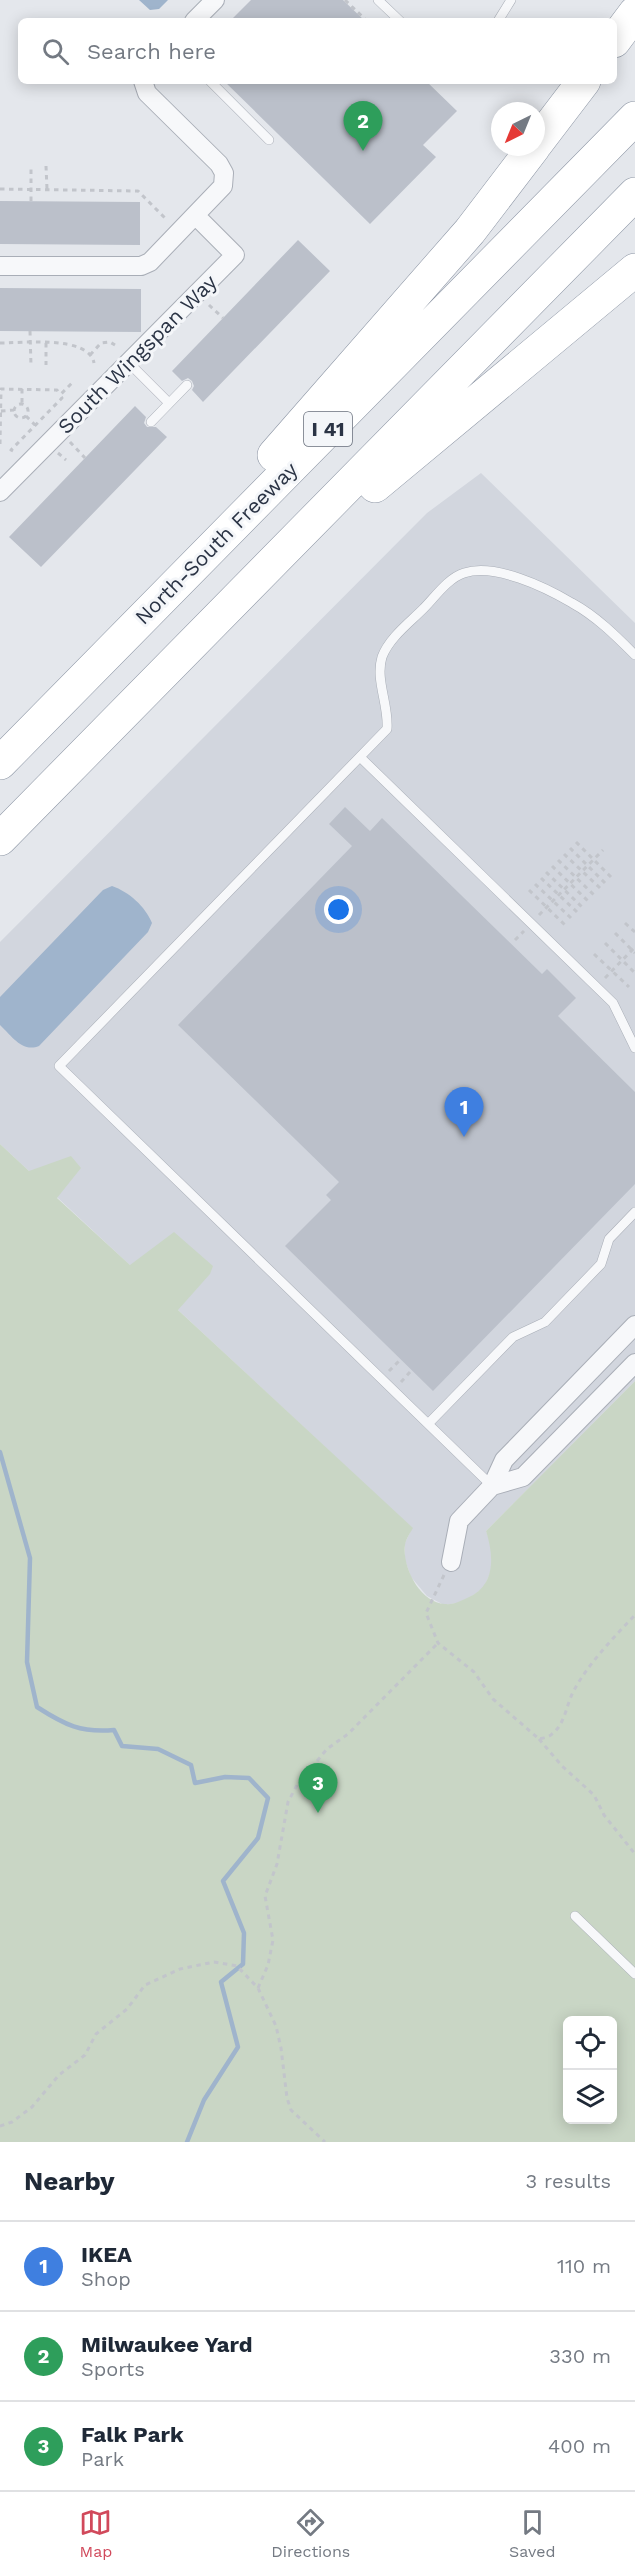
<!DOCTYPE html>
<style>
body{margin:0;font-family:"Work Sans",sans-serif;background:#f6f6f7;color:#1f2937}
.controls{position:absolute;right:18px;bottom:18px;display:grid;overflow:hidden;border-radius:9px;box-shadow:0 3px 15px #0003}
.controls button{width:54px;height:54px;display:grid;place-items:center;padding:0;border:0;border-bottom:2px solid #e0e1e3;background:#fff;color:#1f2937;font:30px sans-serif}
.compass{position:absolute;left:491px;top:102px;width:54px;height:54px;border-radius:50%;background:#fff;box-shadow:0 3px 15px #0003;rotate:223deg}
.you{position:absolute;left:339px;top:910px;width:21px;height:21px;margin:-15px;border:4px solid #fff;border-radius:50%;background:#1a73e8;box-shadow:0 0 0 9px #1a73e833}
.badge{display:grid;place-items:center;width:39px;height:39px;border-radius:50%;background:#d1495b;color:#fff;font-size:20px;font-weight:700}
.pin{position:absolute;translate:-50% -50px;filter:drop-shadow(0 2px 3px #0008)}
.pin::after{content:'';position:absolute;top:32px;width:21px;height:18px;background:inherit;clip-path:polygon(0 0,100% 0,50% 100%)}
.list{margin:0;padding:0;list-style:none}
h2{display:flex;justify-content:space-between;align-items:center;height:78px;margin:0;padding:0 24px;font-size:26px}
h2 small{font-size:20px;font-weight:400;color:#747a83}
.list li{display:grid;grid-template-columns:39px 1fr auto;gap:18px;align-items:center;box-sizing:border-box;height:90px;padding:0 24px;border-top:2px solid #e0e1e3}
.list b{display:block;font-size:22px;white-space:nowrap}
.list p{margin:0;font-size:20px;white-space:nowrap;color:#747a83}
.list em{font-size:20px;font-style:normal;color:#747a83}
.icon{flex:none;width:33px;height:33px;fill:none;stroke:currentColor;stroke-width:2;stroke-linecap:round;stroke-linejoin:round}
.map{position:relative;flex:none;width:635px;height:2142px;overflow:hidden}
.search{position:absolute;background:#fff;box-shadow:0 3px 15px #0003;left:18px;right:18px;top:18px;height:66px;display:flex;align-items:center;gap:15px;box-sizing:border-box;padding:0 21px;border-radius:9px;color:#747a83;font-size:22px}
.sheet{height:348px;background:#fff}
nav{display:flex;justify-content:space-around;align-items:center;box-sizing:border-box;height:84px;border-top:2px solid #e0e1e3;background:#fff;font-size:16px;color:#747a83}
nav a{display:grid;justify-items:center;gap:3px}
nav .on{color:#d1495b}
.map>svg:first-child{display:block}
.built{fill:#d2d6de}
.green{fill:#c9d6c5;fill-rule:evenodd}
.water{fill:#9fb4cc}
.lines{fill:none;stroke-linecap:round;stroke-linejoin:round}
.stream{stroke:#9fb4cc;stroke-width:4.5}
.building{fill:#bbc0ca}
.lane-casing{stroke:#a9aeb7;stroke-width:10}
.street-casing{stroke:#a9aeb7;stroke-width:20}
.highway-casing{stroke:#8b94a3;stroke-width:34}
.path{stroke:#c2c5cb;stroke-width:3;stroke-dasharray:4.5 4.5;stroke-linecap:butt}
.lane{stroke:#f7f8fa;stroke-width:9}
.street{stroke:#f7f8fa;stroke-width:18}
.highway{stroke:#fff;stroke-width:33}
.labels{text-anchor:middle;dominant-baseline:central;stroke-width:6;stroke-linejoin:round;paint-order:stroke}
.shield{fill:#f4f6f9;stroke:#676e7b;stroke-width:1.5}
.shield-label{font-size:20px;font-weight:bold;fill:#2b3445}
.street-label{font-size:21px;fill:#2b3445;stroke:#f4f6f9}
</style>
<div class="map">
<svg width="635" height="2142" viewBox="0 0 635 2142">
<rect width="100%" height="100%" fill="#e4e7ec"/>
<path class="built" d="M481,473L635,623V1381L486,1531L492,1548V1569L484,1587L471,1597L457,1603L444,1605L427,1596L411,1577L405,1560V1543L412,1528L0,1144V942L427,513Z"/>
<path class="green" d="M0,1144L29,1171L71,1156L81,1168L57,1198L130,1265L174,1232L213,1266L210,1274L178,1310L413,1528C410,1533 406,1539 405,1545C402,1567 420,1603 445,1604C453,1605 461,1601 467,1598C496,1586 494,1556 486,1531L635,1381V2142H0ZM568,2020H612V2120H568Z"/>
<path class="water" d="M139,0H168L159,9L150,10Z
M112,886C129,892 145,906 152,923L148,932L39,1046C22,1053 11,1035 0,1025V997L103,890Z"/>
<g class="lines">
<path class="stream" d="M0,1452L30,1558L27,1662L37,1707C65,1725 81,1733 114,1730L122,1746L158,1749L191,1765L195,1783L225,1777L249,1778L268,1798L258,1838L223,1881L244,1933L243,1964L221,1982L238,2047L204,2100L187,2142"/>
</g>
<path class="building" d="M251,0H343L365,21H230Z
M224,81H426L457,111L423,145L436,157L370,224Z
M0,201L140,202V245L0,244Z
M298,240L330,271L203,402L192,390L194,386L192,381L188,378L182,381L172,371Z
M0,288L141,289V332L0,331Z
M135,406L146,417L144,423L147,427H156L167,437L41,567L9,537Z
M345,807L370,831L382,818L542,974L547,969L576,998L558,1016L635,1092V1184L433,1391L285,1246L331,1200L326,1195L339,1182L178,1025L352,846L329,824Z"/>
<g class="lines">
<defs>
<path id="lane" d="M378,0L400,21
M498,21L511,0
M210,81L269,140
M129,363L169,403
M151,422L187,385
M360,757L613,1003L635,1048
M428,1424L513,1337L545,1322L601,1264L609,1239L635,1212
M492,1486L59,1066L387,729C389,705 375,680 382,657C389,638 409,623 423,609C435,597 448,578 464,573C495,563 545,587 572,603C596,616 616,636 635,655
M575,1916L635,1974"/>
<path id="street" d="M194,21L215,0
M0,266H141L150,262L223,186L224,173L219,164L147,93L143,81
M0,492L235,255L196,216
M492,1486L523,1477L635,1363
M451,1562L459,1521L492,1486L504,1460L635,1325"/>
<path id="highway" d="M614,41L635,13
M536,144L584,81
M274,455L470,231L534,147
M375,486L635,270
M0,763L635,118
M0,839L635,194"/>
</defs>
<use href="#lane" class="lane-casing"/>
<use href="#street" class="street-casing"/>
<use href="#highway" class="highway-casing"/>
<path class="path" d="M345,0L367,21
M46,166L47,189
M0,189L138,191L167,220
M31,201V166
M209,305L223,318
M30,331L31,366
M0,343C21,343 89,335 94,363
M46,343V365
M90,355L101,343L110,342L115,345
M22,389V404
M14 411a7 7 0 1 1 14 0a7 7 0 1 1-14 0Z
M1,411L14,410
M26,416L35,425
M70,442L85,458
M0,444L1,389L57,390L60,395
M13,451L11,450L62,398L60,395L72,383
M58,453L66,460
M576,842L611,877
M570,848L605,883
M564,854L600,888
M558,860L594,895
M552,866L588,901
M546,872L582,907
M541,878L577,912
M535,884L571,918
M529,890L565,925
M539,915L603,850
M625,923L635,932
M615,933L635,953
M515,940L524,931
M605,943L635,973
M594,954L629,987
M605,978L635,947
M389,1371L399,1361
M401,1382L410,1372
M444,1575L426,1613L438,1643L474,1672L493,1699L539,1739C543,1738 549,1737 552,1734C565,1724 566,1706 573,1692C588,1664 613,1638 635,1615
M539,1739L562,1766L594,1795L604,1815L635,1854
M258,1988L268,1965L273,1940L265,1896L277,1864L288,1802L297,1785L327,1749L348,1734L438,1643
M0,2126L12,2122L32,2107L59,2075L85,2055L96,2034L127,2009L145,1985L180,1969L214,1962L237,1966L258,1988L276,2026L281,2048L287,2098L291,2110L325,2142"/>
<use href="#lane" class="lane"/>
<use href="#street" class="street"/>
<use href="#highway" class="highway"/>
</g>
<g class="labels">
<rect class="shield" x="304" y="412" width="48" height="34" rx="4.5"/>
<g class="shield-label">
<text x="328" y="429">I 41</text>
</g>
<g class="street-label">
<text transform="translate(137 354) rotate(-45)">South Wingspan Way</text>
<text transform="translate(216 543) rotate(-45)">North-South Freeway</text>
</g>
</g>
</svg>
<div class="controls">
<button><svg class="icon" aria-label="locate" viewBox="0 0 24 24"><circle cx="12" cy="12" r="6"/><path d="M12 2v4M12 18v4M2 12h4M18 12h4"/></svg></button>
<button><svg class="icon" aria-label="layers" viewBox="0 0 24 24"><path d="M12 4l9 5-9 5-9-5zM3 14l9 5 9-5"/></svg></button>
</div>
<svg class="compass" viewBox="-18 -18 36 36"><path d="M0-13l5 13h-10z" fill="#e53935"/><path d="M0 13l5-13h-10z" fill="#747a83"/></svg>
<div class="you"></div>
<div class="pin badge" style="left:464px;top:1137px;background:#3f7fe0">1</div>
<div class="pin badge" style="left:363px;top:151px;background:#2e9e5b">2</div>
<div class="pin badge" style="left:318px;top:1813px;background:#2e9e5b">3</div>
<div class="search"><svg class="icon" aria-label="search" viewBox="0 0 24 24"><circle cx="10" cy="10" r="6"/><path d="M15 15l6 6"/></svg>Search here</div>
</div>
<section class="sheet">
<h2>Nearby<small>3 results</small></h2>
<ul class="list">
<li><span class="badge" style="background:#3f7fe0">1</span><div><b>IKEA</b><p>Shop</p></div><em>110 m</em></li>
<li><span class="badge" style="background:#2e9e5b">2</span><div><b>Milwaukee Yard</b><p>Sports</p></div><em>330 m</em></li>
<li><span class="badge" style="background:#2e9e5b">3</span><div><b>Falk Park</b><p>Park</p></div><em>400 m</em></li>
</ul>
</section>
<nav>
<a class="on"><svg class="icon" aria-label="map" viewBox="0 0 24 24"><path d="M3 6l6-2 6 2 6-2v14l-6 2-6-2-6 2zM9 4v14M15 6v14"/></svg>Map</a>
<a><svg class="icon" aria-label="directions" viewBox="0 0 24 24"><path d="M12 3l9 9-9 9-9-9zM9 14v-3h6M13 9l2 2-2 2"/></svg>Directions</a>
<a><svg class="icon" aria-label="saved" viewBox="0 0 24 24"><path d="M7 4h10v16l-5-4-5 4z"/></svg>Saved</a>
</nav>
